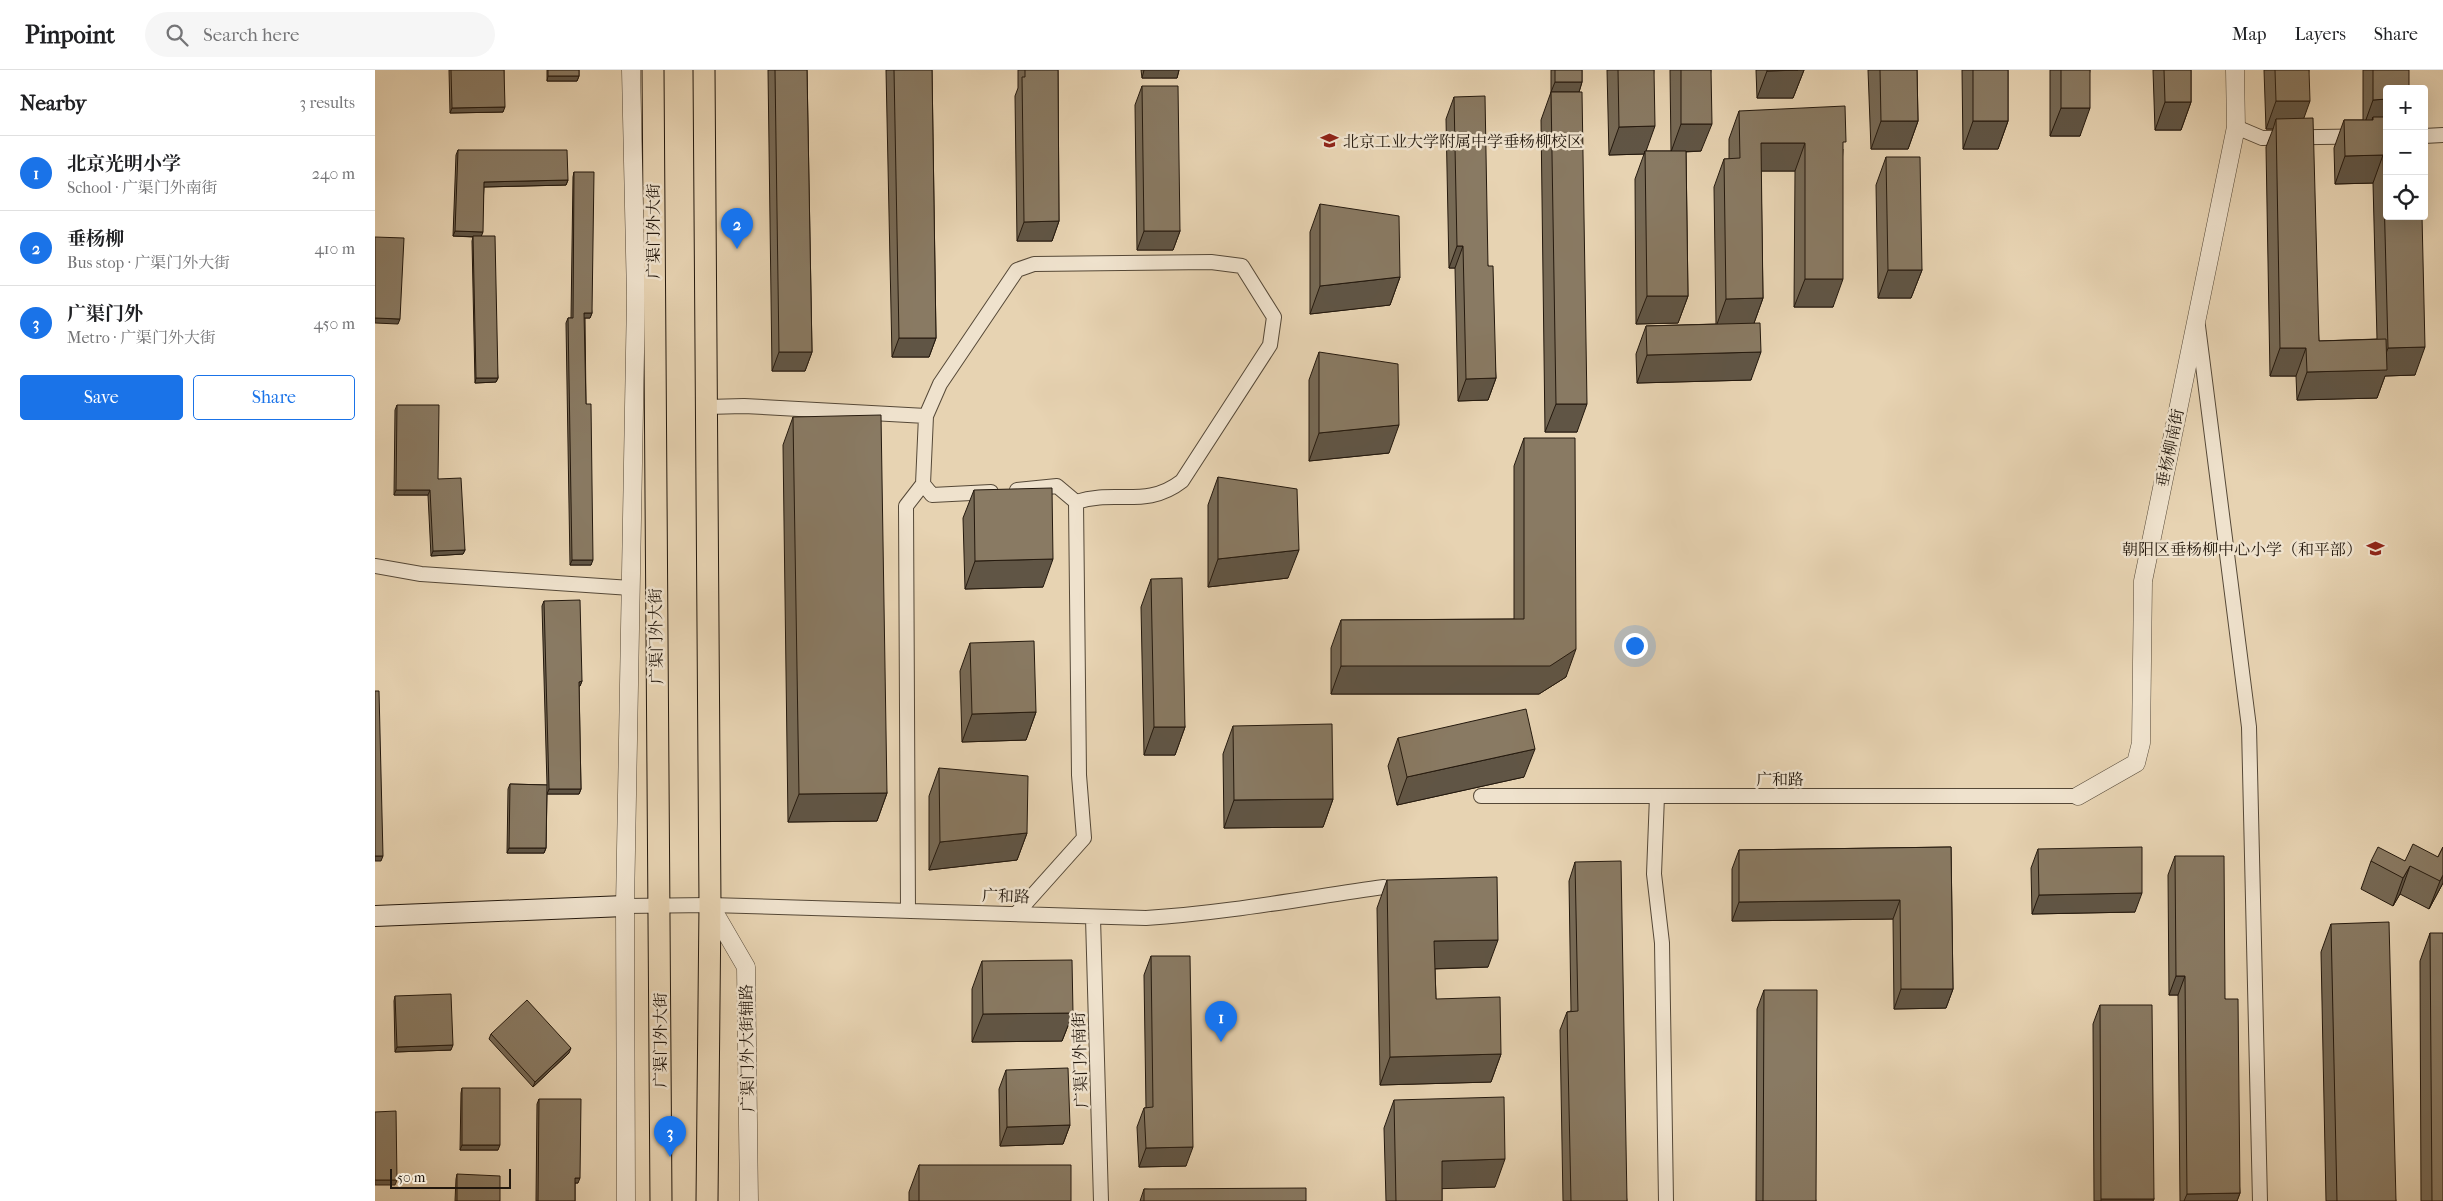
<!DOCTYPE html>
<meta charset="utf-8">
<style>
body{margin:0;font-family:"IM FELL French Canon","Noto Serif SC",serif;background:#f6f6f6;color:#202124}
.controls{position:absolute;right:15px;top:15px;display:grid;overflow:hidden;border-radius:5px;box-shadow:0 5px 20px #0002}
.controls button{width:45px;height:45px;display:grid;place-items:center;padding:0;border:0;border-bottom:1px solid #e0e0e0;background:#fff;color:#202124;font:25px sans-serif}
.scale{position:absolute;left:15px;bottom:12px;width:121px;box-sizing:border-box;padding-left:5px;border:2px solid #24190e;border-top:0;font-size:14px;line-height:18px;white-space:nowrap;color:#24190e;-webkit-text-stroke:4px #efe2cd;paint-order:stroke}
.you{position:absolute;left:1259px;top:575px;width:18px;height:18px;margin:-12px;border:4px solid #fff;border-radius:50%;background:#1a73e8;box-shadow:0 0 0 8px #1a73e833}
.badge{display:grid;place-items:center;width:32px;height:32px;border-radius:50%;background:#1a73e8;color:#fff;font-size:16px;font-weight:700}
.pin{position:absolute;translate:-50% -41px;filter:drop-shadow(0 1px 2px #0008)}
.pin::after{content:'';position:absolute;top:26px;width:18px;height:15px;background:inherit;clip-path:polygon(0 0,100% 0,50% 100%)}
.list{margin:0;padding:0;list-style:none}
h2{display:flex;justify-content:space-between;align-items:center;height:65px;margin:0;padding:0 20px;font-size:21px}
h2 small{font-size:16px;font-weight:400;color:#757577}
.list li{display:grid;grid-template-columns:32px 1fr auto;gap:15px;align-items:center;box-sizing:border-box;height:75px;padding:0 20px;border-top:1px solid #e0e0e0}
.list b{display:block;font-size:19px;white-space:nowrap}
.list p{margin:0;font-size:16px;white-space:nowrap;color:#757577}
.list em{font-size:16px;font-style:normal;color:#757577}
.actions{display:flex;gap:10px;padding:15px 20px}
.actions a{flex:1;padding:11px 0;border:1px solid #1a73e8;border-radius:5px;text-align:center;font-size:18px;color:#1a73e8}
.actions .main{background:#1a73e8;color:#fff}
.icon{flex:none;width:28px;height:28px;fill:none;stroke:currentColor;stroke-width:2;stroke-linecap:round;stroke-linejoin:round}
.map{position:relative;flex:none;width:2068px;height:1131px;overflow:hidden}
header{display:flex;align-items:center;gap:30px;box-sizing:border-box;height:70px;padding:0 25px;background:#fff;border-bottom:1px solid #e0e0e0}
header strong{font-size:24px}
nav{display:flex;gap:28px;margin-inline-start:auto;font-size:18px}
.search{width:350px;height:45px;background:#f6f6f6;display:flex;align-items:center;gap:12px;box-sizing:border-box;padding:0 18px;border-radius:28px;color:#757577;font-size:19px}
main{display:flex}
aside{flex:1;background:#fff}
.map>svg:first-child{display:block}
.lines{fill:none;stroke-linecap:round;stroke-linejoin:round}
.minor-casing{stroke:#554837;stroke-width:16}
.tertiary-casing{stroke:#554837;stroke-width:19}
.secondary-casing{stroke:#24190e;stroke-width:22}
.primary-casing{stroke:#24190e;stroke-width:23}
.minor{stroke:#efe2cd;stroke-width:14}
.tertiary{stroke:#efe2cd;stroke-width:18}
.secondary{stroke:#efe2cd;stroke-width:20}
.primary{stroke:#e7d3b2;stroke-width:21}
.wall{fill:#766955;stroke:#24190e}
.shaded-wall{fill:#605545;stroke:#24190e}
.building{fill:#897a63;stroke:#24190e}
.labels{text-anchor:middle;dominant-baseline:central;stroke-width:5;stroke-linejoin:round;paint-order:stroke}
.poi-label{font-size:16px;fill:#24190e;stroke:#efe2cd;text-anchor:start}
.street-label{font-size:16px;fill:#24190e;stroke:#efe2cd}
</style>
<header>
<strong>Pinpoint</strong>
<div class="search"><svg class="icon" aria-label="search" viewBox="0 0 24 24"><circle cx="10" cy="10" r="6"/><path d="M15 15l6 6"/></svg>Search here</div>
<nav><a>Map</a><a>Layers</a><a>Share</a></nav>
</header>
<main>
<aside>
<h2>Nearby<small>3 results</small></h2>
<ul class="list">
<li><span class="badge">1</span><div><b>北京光明小学</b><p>School · 广渠门外南街</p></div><em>240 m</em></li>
<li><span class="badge">2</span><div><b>垂杨柳</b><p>Bus stop · 广渠门外大街</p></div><em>410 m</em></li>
<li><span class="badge">3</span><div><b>广渠门外</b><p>Metro · 广渠门外大街</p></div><em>450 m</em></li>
</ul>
<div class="actions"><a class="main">Save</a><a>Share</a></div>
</aside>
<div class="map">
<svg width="2068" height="1131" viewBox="0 0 2068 1131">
<rect width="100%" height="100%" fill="#e7d3b2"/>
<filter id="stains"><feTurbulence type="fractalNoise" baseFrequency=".004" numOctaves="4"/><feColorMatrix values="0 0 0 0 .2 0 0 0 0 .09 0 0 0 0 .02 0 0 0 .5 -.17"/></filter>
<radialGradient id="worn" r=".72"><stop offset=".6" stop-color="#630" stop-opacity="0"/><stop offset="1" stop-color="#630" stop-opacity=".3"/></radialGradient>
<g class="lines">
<defs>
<path id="minor" d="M1861,57L1887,68L2012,66
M2049,66L2068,65
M1823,256L1874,657L1885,1131
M332,337L369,336L551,346
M616,422L557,425L548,414L551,346L565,314L642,200L659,194L836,192L867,196L899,247L895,275L807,411C771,439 741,419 701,432
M0,496L46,504L256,518
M1106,726H1703
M1282,726L1279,804L1287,873L1291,1131
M250,836L335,835L771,848C851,843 930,828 1009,817
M533,840L531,436L548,414
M642,843L709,768L704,705L701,432L682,416L642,420
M718,848L726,1131"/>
<path id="tertiary" d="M1703,726L1761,693L1766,673L1768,511L1861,57L1860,0
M335,835L371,897L374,1131
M251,1131L250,836L261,227L256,0"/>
<path id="secondary" d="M0,846L250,836"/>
<path id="primary" d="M278,0L286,1131
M329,0L335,835L332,1131"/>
</defs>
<use href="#minor" class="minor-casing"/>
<use href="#tertiary" class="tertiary-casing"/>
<use href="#secondary" class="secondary-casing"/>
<use href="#primary" class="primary-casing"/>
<use href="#minor" class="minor"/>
<use href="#tertiary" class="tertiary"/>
<use href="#secondary" class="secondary"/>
<use href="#primary" class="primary"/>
</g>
<path class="wall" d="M74,0H129L128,42L75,43Z
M172,0H204V6L202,11H172Z
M393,0H432L437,282L430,301H397Z
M511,0H557L561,268L554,287H517Z
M643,0H683L684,151L677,171H642L640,26L643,18Z
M766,0H804L802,8H767Z
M1176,0H1207V12L1204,22H1176Z
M1232,0H1279L1271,81H1296L1295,0H1336L1326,81L1311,82L1313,226L1303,253L1261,254L1260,109L1269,84L1234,85Z
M1381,0H1429L1418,28H1382Z
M1493,0H1542L1543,51L1533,79H1496Z
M1587,0H1633V51L1623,79H1588Z
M1675,0H1715L1705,66H1675Z
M1778,0H1816V32L1806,60H1780Z
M1889,0H1934L1928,48L1944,271L2002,269L1998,113L1960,114L1959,78L1969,50H1988V0H2034L2012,19L2040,305L2010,306L2002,328L1922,330L1921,306H1895L1891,77L1898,59H1891Z
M767,16L805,161L798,180H762L760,35Z
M1176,22L1202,362H1170L1166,50Z
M1079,27L1113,196L1121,308L1113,330L1083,331L1080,198H1074L1071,49Z
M1364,41L1468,79L1458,237H1419L1420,101H1386L1388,228L1379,253L1376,310L1262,313L1261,284L1271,256L1341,254L1339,117L1349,89H1354V69Z
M83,80L193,110L191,115L109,117L106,166L123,308L121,312L100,313L97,171L98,167L78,166L81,85Z
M1511,87L1547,200L1536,228H1503L1501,115Z
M199,102L217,243L215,248H210L211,334L216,495H195L191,253L193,248H196L198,107Z
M945,134L1025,207L1015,235L935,244V162Z
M944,282L1014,383L934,391V310Z
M22,335L63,409L90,480L88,484L56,486L53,425H19L20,340Z
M418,347L512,723L502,751L413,752L408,375Z
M1149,368L1191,607L1164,624H956V578L966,550L1139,549V396Z
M843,407L913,508L833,517V435Z
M599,420L668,517L590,519L588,448Z
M776,509L810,657L800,685H769L766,537Z
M169,531L207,611L205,616H204L206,719L204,724H172L171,778L169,783H132L133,719L135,714L172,715L167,536Z
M595,573L661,642L651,670L587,672L585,601Z
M858,656L958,729L948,757L849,758L848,684Z
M1023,668L1149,707L1022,735L1013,696Z
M564,698L652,763L642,790L554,800V726Z
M1576,777L1578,919L1571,938L1519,939L1518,849L1357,851V799L1364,780Z
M2068,777V813L2054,839L2025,824L2018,836L1986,819L1996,791H2030L2063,787Z
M1663,779L1760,842L1657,844L1656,798Z
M1800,786L1850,929L1865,1123L1862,1131H1805L1803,925H1794L1793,805Z
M1200,792L1252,1131H1188L1185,960L1192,942L1196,941L1194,811Z
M1012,810L1113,897L1060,899L1061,929L1126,984L1116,1012L1005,1015L1002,838Z
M1956,854L2021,1131H1951L1946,882Z
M2055,863L2068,1131H2046L2045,891Z
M776,886L811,1096L764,1097L762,1057L769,1038H771L769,905Z
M607,891L698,943L687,971L597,972V919Z
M1389,920L1441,1131H1381L1382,939Z
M20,926L76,980L20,982L19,931Z
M1725,935L1779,1129L1778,1131H1719L1718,954Z
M116,964L194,983L158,1017L114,969Z
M631,1000L695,1055L688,1074L625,1076L624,1019Z
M87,1018L123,1080H85L86,1023Z
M164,1029L203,1113H200V1131H161L162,1034Z
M1019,1030L1120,1117L1067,1118V1131H1011L1009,1058Z
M544,1095L696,1131H534V1122Z
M82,1104L125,1131H80L81,1109Z
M769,1119L931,1131H765Z"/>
<path class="shaded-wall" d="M769,0H804L802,8H767Z
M1429,0L1418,28H1382L1392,1Z
M173,6H204L202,11H172Z
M1180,12H1207L1204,22H1176Z
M2012,29V57L1998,50V47L1994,58H1988L1998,30Z
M1901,31H1935L1925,59L1901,49L1898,59H1891Z
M1790,32H1816L1806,60H1780Z
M130,37L128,42L75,43L77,38Z
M1686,38H1715L1705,66H1675Z
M1506,51H1543L1533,79H1496Z
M1598,51H1633L1623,79H1588Z
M1306,54H1337L1326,81L1296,82Z
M1280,56L1270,84V81L1269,84L1234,85L1244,57Z
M1386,73H1430L1420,101H1376Z
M2008,85L1998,113L1960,114L1970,86Z
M193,110L191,115L108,117L109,112Z
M684,151L677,171H642L649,152Z
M80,161L108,162L106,167L78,166Z
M769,161H805L798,180H762Z
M1082,176H1088L1080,198H1074Z
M1513,200H1547L1536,228H1503Z
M1025,207L1015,235L935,244L945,216Z
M1430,209H1468L1458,237H1419Z
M1272,226H1313L1303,253L1261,254Z
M1388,228L1378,256L1341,257L1351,229Z
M209,243H217L215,248H208Z
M0,248L25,249L23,254L0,253Z
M524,268H561L554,287H517Z
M2050,277L2040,305L2010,306L2002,328L1922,330L1932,302L2005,300L2013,278Z
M1905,278H1931L1921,306H1895Z
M404,282H437L430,301H397Z
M1386,282L1376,310L1262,313L1272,285Z
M101,308H123L121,312L100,313Z
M1121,308L1113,330L1083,331L1091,309Z
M1181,334H1212L1202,362H1170Z
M1024,355L1014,383L934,391L944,363Z
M21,420H55L53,425H19Z
M90,480L88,484L56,486L58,481Z
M924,480L913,508L833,517L843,489Z
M678,489L668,517L590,519L600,491Z
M197,490H218L216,495H195Z
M1201,579L1191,607L1164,624H956L966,596Z
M207,611L205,616H202L204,612Z
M661,642L651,670L587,672L597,644Z
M779,657H810L800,685H769Z
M1160,679L1149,707L1022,735L1032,707Z
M174,719H206L204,724H172Z
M512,723L502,751L413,752L424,724Z
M958,729L948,757L849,758L859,730Z
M652,763L642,790L554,800L565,772Z
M134,778H171L169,783H132Z
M0,786H8L6,791H0Z
M2035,796L2025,824L2018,836L2028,808Z
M2068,805V813L2054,839L2065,811Z
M1767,823L1760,842L1657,844L1664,825Z
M1525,830L1518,849L1357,851L1364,832Z
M1123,870L1113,897L1049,899L1059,871Z
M1801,906H1810L1803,925H1794Z
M1526,919H1578L1571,938L1519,939Z
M698,943L687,971L597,972L608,944Z
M78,975L76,980L20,982L22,977Z
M196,978L194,983L158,1017L160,1012Z
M1126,984L1116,1012L1005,1015L1015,987Z
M695,1055L688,1074L625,1076L632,1057Z
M87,1075H125L123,1080H85Z
M818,1077L811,1096L764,1097L771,1078Z
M1130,1089L1120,1117L1056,1119L1067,1091Z
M200,1108H205L203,1113H198Z
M0,1110H22L20,1115H0Z
M1865,1123L1862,1131H1809L1812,1124Z
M1726,1129H1779L1778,1131H1726Z"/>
<path class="building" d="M76,0H129L130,37L77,38Z
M173,0H204V6H173Z
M400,0H432L437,282H404Z
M519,0H557L561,268H524Z
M650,0H683L684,151L649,152L647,7H650Z
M1180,0H1207V12H1180Z
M1243,0H1279L1280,56L1244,57Z
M1306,0H1336L1337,54H1306Z
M1392,0H1423L1392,1Z
M1505,0H1542L1543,51H1506Z
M1598,0H1633V51H1598Z
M1686,0H1715V38H1686Z
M1789,0H1816V32H1790Z
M1900,0H1934L1935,31H1901Z
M1998,0H2034V19H2012V29L1998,30Z
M767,16H803L805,161H769Z
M1176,22H1207L1212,334H1181Z
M1110,26L1113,196H1118L1121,308L1091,309L1088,176H1082L1079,27Z
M1470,36L1471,72H1468V209H1430V73H1386L1388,228L1351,229L1349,89L1365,88L1364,41Z
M1998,47H2012V146H2047L2050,277L2013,278L2008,85L1970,86L1969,50H1998Z
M1938,48L1944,271L2011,269L2012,300L1932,302L1931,278H1905L1901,49Z
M83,80H192L193,110L109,112L108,162L80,161Z
M1270,81H1311L1313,226H1272Z
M1511,87H1545L1547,200H1513Z
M199,102H219L217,243H209L211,334H216L218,490H197L193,248H198Z
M945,134L1024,146L1025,207L945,216Z
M98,166H120L123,308H101Z
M0,167L29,168L25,249L0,248Z
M1385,253L1386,282L1272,285L1271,256Z
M944,282L1023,294L1024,355L944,363Z
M22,335H64L63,409L86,408L90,480L58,481L55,420H21Z
M506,345L512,723L424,724L418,347Z
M1149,368H1200L1201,579L1175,596H966V550L1149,549Z
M843,407L922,419L924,480L843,489Z
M677,418L678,489L600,491L599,420Z
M807,508L810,657H779L776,509Z
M205,530L207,611L204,612L206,719H174L169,531Z
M659,571L661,642L597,644L595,573Z
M0,621H4L8,786H0Z
M1151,639L1160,679L1032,707L1023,668Z
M957,654L958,729L859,730L858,656Z
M564,698L653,706L652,763L565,772Z
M135,714L172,715L171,778H134Z
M2038,774L2063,787L2068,777V805L2065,811L2035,796L2028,808L1996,791L2003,777L2030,791Z
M1576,777L1578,919H1526L1525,830L1364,832V780Z
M1767,777V823L1664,825L1663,779Z
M1800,786H1849L1850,929H1863L1865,1123L1812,1124L1810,906H1801Z
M1246,791L1252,1131H1196L1192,942L1203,941L1200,792Z
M1122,807L1123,870L1059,871L1061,929L1125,927L1126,984L1015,987L1012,810Z
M2014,852L2021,1131H1962L1956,854Z
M2055,863H2068V1131H2057Z
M776,886H815L818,1077L771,1078L769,1038L778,1037Z
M697,890L698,943L608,944L607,891Z
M1389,920H1442L1441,1131H1388Z
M76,924L78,975L22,977L20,926Z
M152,930L196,978L160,1012L116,964Z
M1725,935H1777L1779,1129H1726Z
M693,998L695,1055L632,1057L631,1000Z
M87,1018H125V1075H87Z
M1129,1027L1130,1089L1067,1091V1131H1021L1019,1030Z
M164,1029H206L205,1108H200V1131H163Z
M21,1041L22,1110H0V1042Z
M544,1095H696V1131H544Z
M82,1104L125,1106V1131H82Z
M931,1118V1131H769V1119Z"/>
<defs>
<symbol id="school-bare" viewBox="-9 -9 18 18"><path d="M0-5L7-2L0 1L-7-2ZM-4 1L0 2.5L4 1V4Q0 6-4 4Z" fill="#8f2418" stroke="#efe2cd" stroke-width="2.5" paint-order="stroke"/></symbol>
</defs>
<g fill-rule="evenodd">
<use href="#school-bare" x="942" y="58" width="25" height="25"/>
<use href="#school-bare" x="1988" y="466" width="25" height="25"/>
</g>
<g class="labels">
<g class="poi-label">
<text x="968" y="71">北京工业大学附属中学垂杨柳校区</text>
<text x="1987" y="479" text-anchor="end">朝阳区垂杨柳中心小学（和平部）</text>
</g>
<g class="street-label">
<text transform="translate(278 161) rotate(-90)">广渠门外大街</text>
<text transform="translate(1795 378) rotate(-78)">垂杨柳南街</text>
<text transform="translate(281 566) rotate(-91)">广渠门外大街</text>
<text x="1405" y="709">广和路</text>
<text transform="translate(631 826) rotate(2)">广和路</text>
<text transform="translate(285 970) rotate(-90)">广渠门外大街</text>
<text transform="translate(372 978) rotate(-91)">广渠门外大街辅路</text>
<text transform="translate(705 990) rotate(-92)">广渠门外南街</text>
</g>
</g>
<rect width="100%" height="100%" filter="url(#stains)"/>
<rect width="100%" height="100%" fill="url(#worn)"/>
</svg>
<div class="controls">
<button>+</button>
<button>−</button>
<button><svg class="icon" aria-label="locate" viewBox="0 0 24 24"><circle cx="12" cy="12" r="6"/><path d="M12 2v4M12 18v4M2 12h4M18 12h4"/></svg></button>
</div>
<div class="scale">50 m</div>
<div class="you"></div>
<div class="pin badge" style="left:846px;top:972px">1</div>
<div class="pin badge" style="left:362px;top:179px">2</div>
<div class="pin badge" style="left:295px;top:1087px">3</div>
</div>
</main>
